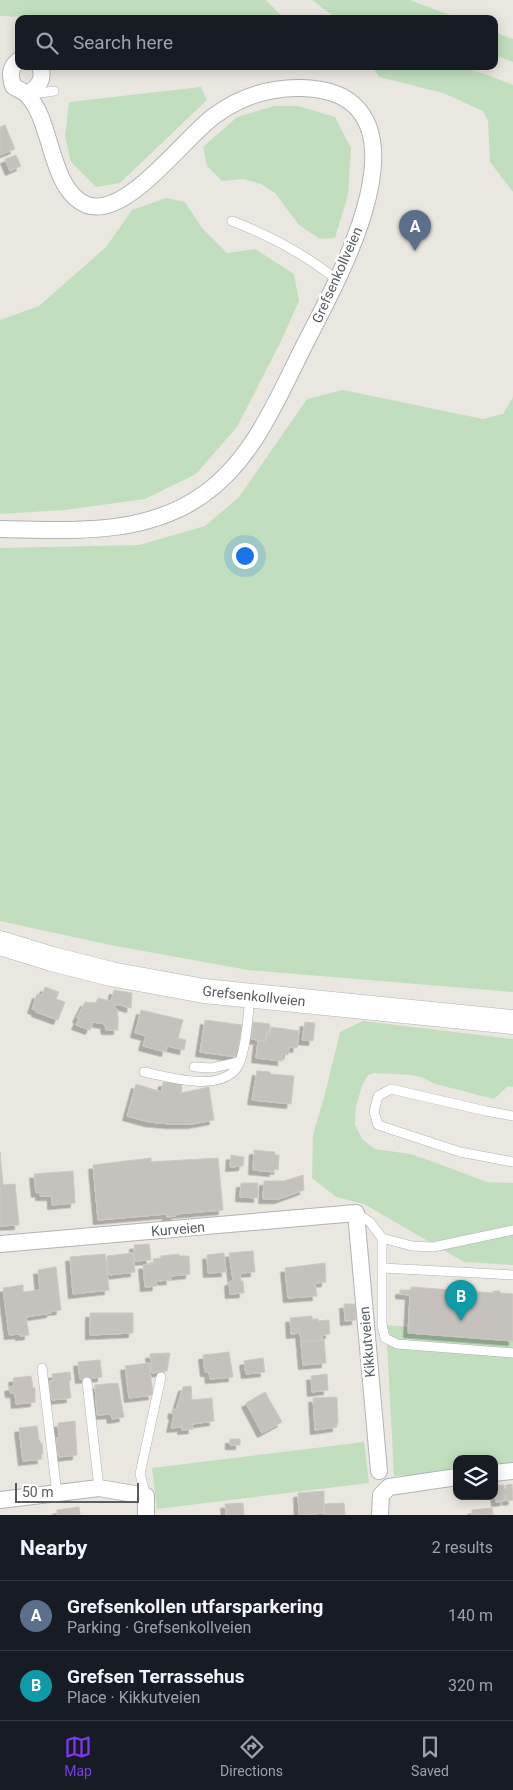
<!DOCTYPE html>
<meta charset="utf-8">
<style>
body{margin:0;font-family:Roboto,sans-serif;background:#242831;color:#f1f3f6}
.controls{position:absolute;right:15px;bottom:15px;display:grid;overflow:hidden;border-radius:10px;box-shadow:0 2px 12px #0003}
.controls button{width:45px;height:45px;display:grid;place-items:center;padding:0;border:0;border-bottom:1px solid #363941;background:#171b24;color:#f1f3f6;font:25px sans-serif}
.scale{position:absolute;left:15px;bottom:12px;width:124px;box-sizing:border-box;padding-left:5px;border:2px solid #595c5f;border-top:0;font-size:14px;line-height:18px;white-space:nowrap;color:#595c5f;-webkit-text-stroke:4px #fff;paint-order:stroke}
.you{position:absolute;left:244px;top:555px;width:18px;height:18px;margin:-12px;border:4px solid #fff;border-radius:50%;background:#1a73e8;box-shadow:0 0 0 8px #1a73e833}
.badge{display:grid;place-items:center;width:32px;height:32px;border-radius:50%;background:#7c3aed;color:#fff;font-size:16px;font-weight:700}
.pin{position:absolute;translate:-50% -41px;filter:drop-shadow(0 1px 2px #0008)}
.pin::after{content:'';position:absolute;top:26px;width:18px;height:15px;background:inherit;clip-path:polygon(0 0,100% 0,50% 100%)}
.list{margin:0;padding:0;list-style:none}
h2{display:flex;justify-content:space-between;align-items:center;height:65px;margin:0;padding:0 20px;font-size:21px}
h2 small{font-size:16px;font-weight:400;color:#9ea1a6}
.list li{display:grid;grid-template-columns:32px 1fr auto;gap:15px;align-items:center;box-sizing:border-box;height:70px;padding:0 20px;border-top:1px solid #363941}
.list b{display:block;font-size:19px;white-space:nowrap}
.list p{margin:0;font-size:16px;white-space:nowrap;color:#9ea1a6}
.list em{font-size:16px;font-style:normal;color:#9ea1a6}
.icon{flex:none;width:28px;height:28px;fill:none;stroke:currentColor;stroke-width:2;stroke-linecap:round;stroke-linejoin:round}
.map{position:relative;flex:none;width:513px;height:1515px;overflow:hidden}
.search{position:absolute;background:#171b24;box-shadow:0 2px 12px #0003;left:15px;right:15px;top:15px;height:55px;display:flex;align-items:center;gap:12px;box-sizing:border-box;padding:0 18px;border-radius:10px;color:#9ea1a6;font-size:19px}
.sheet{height:205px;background:#171b24}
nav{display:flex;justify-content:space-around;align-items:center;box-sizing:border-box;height:70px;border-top:1px solid #363941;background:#171b24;font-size:14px;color:#9ea1a6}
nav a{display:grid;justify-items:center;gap:2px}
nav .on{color:#7c3aed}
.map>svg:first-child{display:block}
.green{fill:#c1dfbf}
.building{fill:#c5c2bd;stroke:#cec9c0;filter:url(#shadow)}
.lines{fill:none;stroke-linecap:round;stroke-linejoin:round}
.lane-casing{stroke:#b1b3b6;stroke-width:10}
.street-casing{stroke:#b1b3b6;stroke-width:18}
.secondary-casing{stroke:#b0b3b6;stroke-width:25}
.lane{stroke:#fff;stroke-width:9}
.street{stroke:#fff;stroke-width:16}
.secondary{stroke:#fff;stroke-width:24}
.labels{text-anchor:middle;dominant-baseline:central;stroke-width:5;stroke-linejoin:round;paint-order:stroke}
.street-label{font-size:14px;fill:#595c5f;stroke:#fff}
</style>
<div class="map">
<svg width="513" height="1515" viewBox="0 0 513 1515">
<defs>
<filter id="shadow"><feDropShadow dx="-4.5" dy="4.5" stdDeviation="0" flood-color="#0004"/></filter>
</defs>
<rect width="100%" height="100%" fill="#eae7e0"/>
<path class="green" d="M0,0H266L284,19H27L23,17L0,16Z
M312,0H410L460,19H337Z
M494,32L513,39V62L494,55Z
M372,66H457L485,74L513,85V192L490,162L488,121L483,111L443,93L379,77Z
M201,87L207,100L120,183L96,187L71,162L65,137L69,102Z
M274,106H298L335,117L351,148L348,195L335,238L320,239L299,225L275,193L261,184L243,179L222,181L207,166L203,147L237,117Z
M166,198L185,202L202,228L227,253L255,249L294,274L299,301L282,339L237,427L196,474L145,499L65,510L0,514V320L39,306L106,247L132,210Z
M343,390L483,419L503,414L513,397V992L248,970L110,945L0,921V548L139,545L205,526L239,497L307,399Z
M363,1021L513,1039V1087L508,1086L494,1099L435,1084L421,1077L410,1075L374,1073L368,1075L362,1086L356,1106L355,1125L363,1140L375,1149L410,1154L434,1162L487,1182L513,1183V1265L464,1262L364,1204L336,1197L312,1178L313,1134L324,1098L340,1032Z
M386,1325L513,1335V1467L494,1468V1459H457V1471L394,1476Z
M364,1442L369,1483L157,1509L152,1468Z"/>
<path class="building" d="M5,125L15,149L0,155V127Z
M16,155L21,166L10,171L5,159Z
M45,987L59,992L56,999L65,1002L58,1020L36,1012V1010L32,1009L37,994L42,995Z
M114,990L132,993L131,1008L116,1004L115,1008L117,1009L118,1017V1030H106L105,1024L93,1022L90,1030L76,1025L79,1019L77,1018L85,1002L96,1003L98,998L111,1001Z
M141,1010L183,1020L178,1038L186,1040L184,1050L167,1046L166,1052L143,1046L146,1036L135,1033Z
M205,1020L242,1025L237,1057L200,1052Z
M253,1022L270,1024L269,1032H266L265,1041L251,1039Z
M305,1022L315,1023L313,1041L302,1040Z
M271,1027L299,1031L297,1048L289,1047L288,1055L282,1054V1061L256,1058L258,1041H266L267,1034H270Z
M257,1071L270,1072V1074L294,1076L291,1104L252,1100Z
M163,1082L182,1083L181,1093L209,1087L214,1120L192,1124H170L149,1122L127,1116L136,1084L162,1092Z
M254,1150L275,1152V1155H279L278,1170L274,1169V1172L253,1170Z
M0,1152L3,1185L15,1184L19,1225L0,1226Z
M231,1155L244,1157L243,1166L230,1167Z
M151,1158V1162L218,1158L223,1210L175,1214L176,1216L167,1217V1214L98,1220L93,1165Z
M73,1171L75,1203L52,1205V1196H40V1192L36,1193L34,1174Z
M303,1175L304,1190L279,1199H263L264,1181H284Z
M241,1183H258V1198L240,1197Z
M149,1244L151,1260L135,1261L134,1245Z
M253,1251L255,1272L240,1273L241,1281H243L244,1293L230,1294L229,1282L233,1280L229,1253Z
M133,1253L135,1272L109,1275L107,1256Z
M224,1253L226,1272L208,1273L207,1255Z
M105,1254L109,1290L73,1294L70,1257Z
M179,1254V1256H189L190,1274L170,1276L171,1280L156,1281L157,1286L145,1287L143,1265L154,1264L153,1259L161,1258V1256Z
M325,1263L326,1282L315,1283L317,1296L288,1298L285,1268Z
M56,1267L61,1310L51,1311V1313L26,1317L29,1335L20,1336V1334L9,1335L3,1288L23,1285V1292L40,1290L38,1270Z
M411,1287L493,1293V1291H500V1293L513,1294V1341L408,1333L410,1295L400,1294V1290H411Z
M344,1304H355L356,1320L345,1321Z
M90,1313H133V1333L90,1335Z
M312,1316V1319H318V1321L329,1320L330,1334L322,1335V1340L301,1342L300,1333L291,1334L290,1318Z
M322,1340H324L326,1363L303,1365L301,1342Z
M229,1352L233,1377L210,1379L209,1372H205L203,1355Z
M170,1353L167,1371L152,1373L150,1354Z
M263,1358L265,1372L246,1374L244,1361Z
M100,1360L102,1377L80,1379L78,1362Z
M149,1363L153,1395L129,1398L125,1366Z
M70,1372L71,1380L69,1381L71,1398L52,1400L49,1386H50L49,1381H53L52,1374Z
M327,1374L328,1390L312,1392L311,1376Z
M31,1376L33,1388H35V1402L16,1404L15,1393H10L9,1387L14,1386L13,1378Z
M118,1383L124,1417L112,1419L111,1414L97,1415L95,1385Z
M191,1386L192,1400L212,1398L214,1421L192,1424L193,1429L182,1430V1425L181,1427L171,1428L174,1415L172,1414L173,1409L176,1410L183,1387Z
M265,1392L282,1422L262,1433L246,1403Z
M337,1397L338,1423H337V1427L315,1430L313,1398Z
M75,1421L77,1455L59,1457L55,1443H57L56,1438L59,1437L58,1423Z
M37,1426L39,1440L42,1444L43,1454H41L42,1459L23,1461L19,1428Z
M230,1439H240V1445H230Z
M512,1484L513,1500L507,1501L506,1485Z
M495,1485H504L505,1501L496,1502Z
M324,1491V1513L299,1515L298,1493Z
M243,1503L244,1515H226L225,1504Z
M344,1503L345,1515H324L323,1504Z
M79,1507L80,1515H57V1510Z
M492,1508L493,1515H472V1510Z"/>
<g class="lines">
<defs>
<path id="lane" d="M33,94L54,91
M232,221C271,236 305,254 337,280
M194,1067L212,1068L239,1062
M144,1072C168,1077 217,1092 236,1069C246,1057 248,1014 250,997
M513,1116L486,1111L391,1089L378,1096L374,1112L378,1125L460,1152L513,1162
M356,1213L370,1222L382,1238V1325L385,1338L397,1344L513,1353
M382,1238L412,1246L433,1247L513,1230
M383,1268L513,1275
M42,1368L57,1494
M87,1382L99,1488
M146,1496L140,1474L161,1377"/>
<path id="street" d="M27,95C38,87 45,80 40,66
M0,529C69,530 145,537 204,494C256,457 280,392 308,338C334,287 408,155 354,105C340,92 321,89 302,88C270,87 240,97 214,116C184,138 126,219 87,205C49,190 53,120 27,95C24,91 17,89 13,86C10,75 9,68 19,60
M0,1244L356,1213L379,1471
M494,1473L513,1471
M0,1500L99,1488L146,1496V1515
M380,1515L381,1495L389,1487L457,1477"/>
<path id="secondary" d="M0,943L52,959L111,974L204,991L513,1022"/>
</defs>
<use href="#lane" class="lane-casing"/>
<use href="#street" class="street-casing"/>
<use href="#secondary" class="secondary-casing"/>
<use href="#lane" class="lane"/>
<use href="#street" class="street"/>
<use href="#secondary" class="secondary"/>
</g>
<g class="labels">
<g class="street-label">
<text transform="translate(337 275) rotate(-66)">Grefsenkollveien</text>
<text transform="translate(254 996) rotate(6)">Grefsenkollveien</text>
<text transform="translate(178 1229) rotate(-5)">Kurveien</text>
<text transform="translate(367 1342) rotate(-95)">Kikkutveien</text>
</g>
</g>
</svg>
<div class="controls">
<button><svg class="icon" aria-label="layers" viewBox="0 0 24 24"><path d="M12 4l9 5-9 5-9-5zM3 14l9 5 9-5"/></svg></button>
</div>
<div class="scale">50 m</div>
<div class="you"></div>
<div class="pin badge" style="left:415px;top:251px;background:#5c6f8a">A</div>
<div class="pin badge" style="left:461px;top:1321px;background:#0f9aa8">B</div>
<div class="search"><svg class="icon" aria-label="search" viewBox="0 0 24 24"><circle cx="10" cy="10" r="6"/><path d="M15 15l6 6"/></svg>Search here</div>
</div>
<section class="sheet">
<h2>Nearby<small>2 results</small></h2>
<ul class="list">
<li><span class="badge" style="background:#5c6f8a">A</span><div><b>Grefsenkollen utfarsparkering</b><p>Parking · Grefsenkollveien</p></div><em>140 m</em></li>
<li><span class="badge" style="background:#0f9aa8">B</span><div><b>Grefsen Terrassehus</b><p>Place · Kikkutveien</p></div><em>320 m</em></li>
</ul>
</section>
<nav>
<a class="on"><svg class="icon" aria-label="map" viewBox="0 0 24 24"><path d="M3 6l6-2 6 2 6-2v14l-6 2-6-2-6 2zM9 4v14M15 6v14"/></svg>Map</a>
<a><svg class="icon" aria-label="directions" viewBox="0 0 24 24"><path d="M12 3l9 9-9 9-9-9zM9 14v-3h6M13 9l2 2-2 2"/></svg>Directions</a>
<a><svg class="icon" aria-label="saved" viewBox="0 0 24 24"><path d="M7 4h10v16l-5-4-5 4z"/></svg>Saved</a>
</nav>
